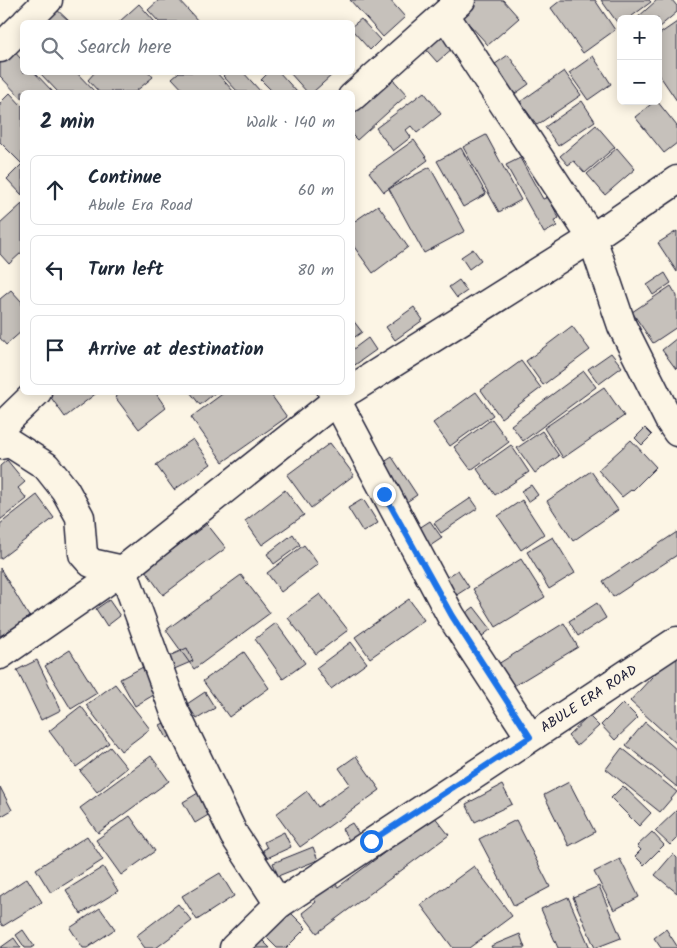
<!DOCTYPE html>
<meta charset="utf-8">
<style>
body{margin:0;font-family:Kalam,sans-serif;background:#f6f6f7;color:#1f2937}
.controls{position:absolute;right:15px;top:15px;display:grid;overflow:hidden;border-radius:8px;box-shadow:0 2px 12px #0003}
.controls button{width:45px;height:45px;display:grid;place-items:center;padding:0;border:0;border-bottom:1px solid #e0e1e3;background:#fff;color:#1f2937;font:25px sans-serif}
.stop{position:absolute;width:15px;height:15px;margin:-11px;border:4px solid #1a73e8;border-radius:50%;background:#fff}
.stop.end{background:#1a73e8;border-color:#fff;box-shadow:0 1px 5px #0008}
.list{margin:0;padding:0;list-style:none}
h2{display:flex;justify-content:space-between;align-items:center;height:65px;margin:0;padding:0 20px;font-size:21px}
h2 small{font-size:16px;font-weight:400;color:#747a83}
.list li{display:grid;grid-template-columns:32px 1fr auto;gap:15px;align-items:center;box-sizing:border-box;height:70px;margin:0 10px 10px;padding:0 10px;border:1px solid #e0e1e3;border-radius:8px}
.list b{display:block;font-size:19px;white-space:nowrap}
.list p{margin:0;font-size:16px;white-space:nowrap;color:#747a83}
.list em{font-size:16px;font-style:normal;color:#747a83}
.icon{flex:none;width:28px;height:28px;fill:none;stroke:currentColor;stroke-width:2;stroke-linecap:round;stroke-linejoin:round}
.map{position:relative;flex:none;width:677px;height:948px;overflow:hidden}
.search{position:absolute;background:#fff;box-shadow:0 2px 12px #0003;left:20px;top:20px;width:335px;height:55px;display:flex;align-items:center;gap:12px;box-sizing:border-box;padding:0 18px;border-radius:8px;color:#747a83;font-size:19px}
.panel{position:absolute;background:#fff;box-shadow:0 2px 12px #0003;left:20px;top:90px;width:335px;height:305px;border-radius:8px}
.map>svg:first-child{display:block}
.building{fill:#c6c1bb;stroke:#22223b}
.lines{fill:none;stroke-linecap:round;stroke-linejoin:round}
.street-casing{stroke:#22223b;stroke-width:31}
.secondary-casing{stroke:#22223b;stroke-width:31}
.street{stroke:#fcf5e5;stroke-width:28}
.secondary{stroke:#fcf5e5;stroke-width:28}
.route{stroke:#1a73e8;stroke-width:6}
.labels{text-anchor:middle;dominant-baseline:central;stroke-width:4;stroke-linejoin:round;paint-order:stroke}
.street-label{font-size:14px;fill:#22223b;stroke:#fcf5e5}
</style>
<div class="map">
<svg width="677" height="948" viewBox="0 0 677 948">
<rect width="100%" height="100%" fill="#fcf5e5"/>
<filter id="ink" filterUnits="userSpaceOnUse"><feTurbulence type="fractalNoise" baseFrequency=".02" numOctaves="2"/><feDisplacementMap in="SourceGraphic" scale="10" xChannelSelector="R" yChannelSelector="G"/><feConvolveMatrix kernelMatrix="1 2 1 2 8 2 1 2 1" color-interpolation-filters="sRGB"/></filter>
<g filter="url(#ink)">
<path class="building" d="M159,0H179L199,22H159L148,10Z
M350,0H390L405,17L383,37Z
M475,0H503L519,18L488,45L460,14Z
M561,0H595L615,30L583,53L551,8Z
M601,0H649L651,2L628,19H621L619,25Z
M657,0H672L677,6V12L658,28V19L637,18Z
M139,4L155,22H119Z
M52,5L70,22H37Z
M361,19L380,40L370,50L352,30V26Z
M677,22V101L658,73V35Z
M438,30L454,47L437,62L422,45Z
M11,48L22,60V72H34L53,92H22V99L0,76V59Z
M508,55L529,84L512,96L491,67Z
M593,56L611,84L588,100L569,73Z
M564,71L581,95L537,125L520,102Z
M39,72H76L95,92H58Z
M95,72H149L153,77L135,92H99L88,80Z
M179,72H216L234,92H185L172,78Z
M226,72H243L261,92H238L223,76Z
M269,72H279L297,92H273L261,80Z
M289,72H330L332,75L313,92H307Z
M388,74L407,95L357,140L352,135V107Z
M424,92L441,114L417,133L411,126L406,130L411,137L393,151L376,128Z
M10,93L22,106V195L7,179L22,164L0,142V103Z
M582,101L595,121L558,146L545,127Z
M655,101H657L677,126V143L664,153L635,117Z
M596,125L615,147L585,173L574,161L568,165L560,156Z
M486,135L521,200L499,212L463,147Z
M414,140L428,160L384,192L369,172Z
M461,148L486,194L463,207L437,161Z
M617,148L635,169L605,195L587,174Z
M520,158L543,199L548,197L559,218L554,221L557,226L544,233L506,165Z
M430,167L465,231L424,253L389,189Z
M22,204V252L9,264L0,254V224Z
M378,205L408,247L373,273L352,244V223Z
M677,231V272L658,243Z
M473,249L481,260L469,269L461,257Z
M665,273L671,283L653,295L647,285Z
M459,280L467,291L457,298L449,287Z
M671,286L677,296V327L653,343L632,312Z
M11,290L22,302V331L6,345L0,338V299Z
M414,307L423,320L395,340L386,327Z
M352,319L362,332L352,339Z
M572,326L590,350L543,385L526,361Z
M368,338L376,350L352,367V350Z
M677,338V368L676,369L662,350Z
M611,353L622,367L599,384L588,369Z
M521,361L541,388L501,418L481,390Z
M584,371L596,387L523,441L511,425Z
M604,387L624,416L563,458L544,428Z
M47,392H98L65,417Z
M121,392H155L166,408L139,429L115,397Z
M190,392H216L200,405Z
M225,392H269L287,417L223,462L191,417Z
M476,392L493,415L450,446L433,423Z
M492,419L509,442L471,470L454,447Z
M645,428L652,435L642,445L635,438Z
M542,431L559,456L535,473L517,448Z
M193,439L211,464L174,490L156,465Z
M631,440L656,467L632,491L631,490L622,497L598,470Z
M330,443L354,475L311,508L287,475Z
M511,445L529,472L495,495L477,469Z
M392,457L417,495L402,505L378,466Z
M7,460L25,482L18,488L27,499L0,520V466Z
M591,471L618,510L573,541L547,501Z
M531,485L538,495L528,502L521,491Z
M285,490L304,515L262,545L245,521Z
M37,495L54,518L0,559V524Z
M471,498L478,508L441,533L434,523Z
M363,499L378,523L363,532L348,508Z
M522,500L544,534L521,550L498,516Z
M430,521L442,538L424,550L413,532Z
M207,524L226,548L163,595L145,570Z
M677,532V555L613,597L603,581Z
M293,534L300,545L274,564L267,554Z
M553,537L575,573L549,589L527,552Z
M304,545L318,564L281,592L267,573Z
M521,559L545,597L496,627L473,589Z
M0,568L30,618L0,636Z
M458,570L469,587L455,596L444,579Z
M241,575L270,613L194,669L166,630Z
M320,594L348,630L316,654L288,618Z
M409,599L424,620L370,658L355,637Z
M109,600L120,616L107,626L96,609Z
M597,603L606,618L578,636L569,621Z
M474,607L491,629L480,638L462,616Z
M276,623L305,663L283,679L255,639Z
M564,623L578,647L512,687L498,664Z
M351,642L367,663L331,689L316,668Z
M187,648L193,661L172,670L167,657Z
M70,650L97,693L71,709L45,666Z
M244,652L269,688L229,717L203,681Z
M673,654L677,658V744L630,701Z
M37,660L61,710L41,720L17,670Z
M143,667L157,693L135,706L120,679Z
M115,684L150,729L121,751L86,705Z
M205,692L215,708L197,719L187,704Z
M623,703L638,718L615,740L601,725Z
M81,706L109,743L76,767L49,731Z
M589,716L599,726L577,746L568,736Z
M172,719L179,732L167,738L160,725Z
M645,722L677,750V787L626,745Z
M110,747L127,768L97,792L80,771Z
M622,748L677,792L660,812L606,769Z
M151,756L169,781L98,833L80,808Z
M356,756L380,790L300,847L276,814L307,791L318,807L350,784L339,768Z
M569,782L595,832L569,846L544,795Z
M502,785L512,804L475,822L466,804Z
M623,786L651,813L639,826L611,798Z
M0,787L12,810L0,817Z
M198,793L210,814L195,823L183,802Z
M677,810V838L670,845L655,831Z
M130,816L155,851L121,875L96,840Z
M434,816L449,835L317,933L302,913L316,902L311,895L332,879L338,887Z
M516,820L550,887L514,906L479,839Z
M352,823L359,834L349,840L342,829Z
M284,832L291,847L267,858L263,850L267,848L264,842Z
M652,832L664,845L644,865L635,856L641,850L637,846Z
M87,836L103,860L51,893L36,869Z
M313,847L318,860L278,876L273,863Z
M673,854L677,858V893L655,875Z
M620,859L639,897L614,910L594,872Z
M474,866L512,916L469,948H453L421,905Z
M103,867L118,891L81,914L66,890Z
M220,873L234,896L197,920L182,896Z
M27,878L42,902L3,926L0,922V896Z
M599,886L621,938L595,948L573,897Z
M568,897L590,948H558L541,909Z
M178,904L192,921L156,948H145L136,936Z
M100,908L115,929L87,948H83L70,928Z
M288,910L306,928L286,948H277L264,935Z
M666,929L677,946V948H661L654,938Z
M23,930L34,946L31,948H25L16,935Z
M520,934L525,948H492L491,946Z
M14,938L21,948H0Z
M260,938L270,948H251Z"/>
<g class="lines">
<defs>
<path id="street" d="M445,15L592,238L622,326L669,420L677,432
M26,22L48,0
M0,48L22,26
M352,97L461,0
M352,389L592,238L677,180
M332,392L451,616L530,737
M0,428L37,392
M0,445L10,443L46,466L65,490L80,517L83,554L91,563L123,570L174,710L234,835L279,904
M0,655L123,570L347,392"/>
<path id="secondary" d="M234,948L279,904L677,641"/>
</defs>
<use href="#street" class="street-casing"/>
<use href="#secondary" class="secondary-casing"/>
<use href="#street" class="street"/>
<use href="#secondary" class="secondary"/>
</g>
</g>
<g class="lines" filter="url(#ink)">
<path class="route" d="M371,841L530,737L452,616L384,494"/>
</g>
<g class="labels">
<g class="street-label">
<text transform="translate(589 699) rotate(-33)">ABULE ERA ROAD</text>
</g>
</g>
</svg>
<div class="controls">
<button>+</button>
<button>−</button>
</div>
<div class="stop" style="left:371px;top:841px"></div>
<div class="stop end" style="left:384px;top:494px"></div>
<div class="search"><svg class="icon" aria-label="search" viewBox="0 0 24 24"><circle cx="10" cy="10" r="6"/><path d="M15 15l6 6"/></svg>Search here</div>
<section class="panel">
<h2>2 min<small>Walk · 140 m</small></h2>
<ul class="list">
<li><svg class="icon" aria-label="ahead" viewBox="0 0 24 24"><path d="M12 20V5M6 11l6-6 6 6"/></svg><div><b>Continue</b><p>Abule Era Road</p></div><em>60 m</em></li>
<li><svg class="icon" aria-label="left" viewBox="0 0 24 24"><path d="M17 20v-9H6M10 6l-5 5 5 5"/></svg><div><b>Turn left</b></div><em>80 m</em></li>
<li><svg class="icon" aria-label="arrive" viewBox="0 0 24 24"><path d="M6 21V4h12l-3 4 3 4H6"/></svg><div><b>Arrive at destination</b></div></li>
</ul>
</section>
</div>
